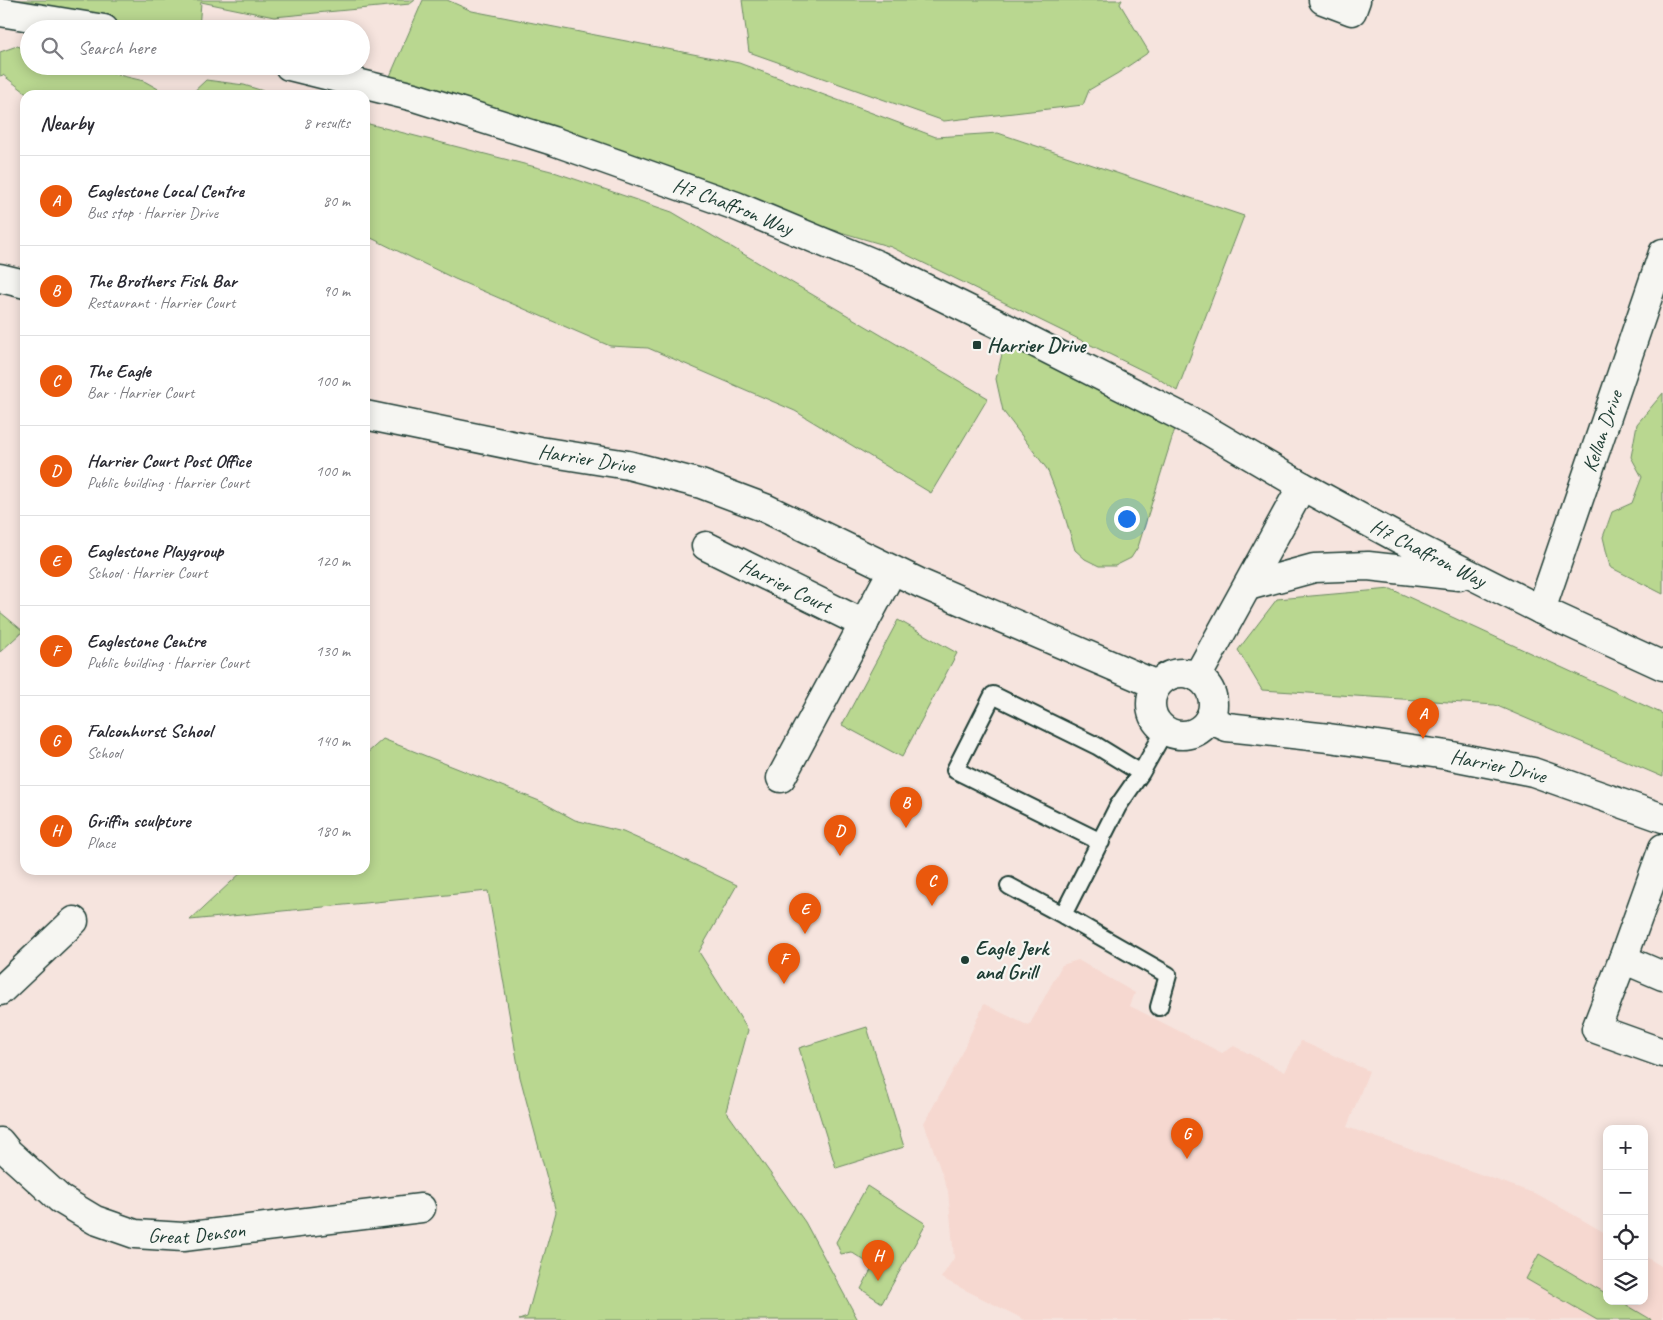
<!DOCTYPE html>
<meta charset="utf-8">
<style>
body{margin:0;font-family:Caveat,sans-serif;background:#f2f2f3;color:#2b2b33}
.controls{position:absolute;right:15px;bottom:15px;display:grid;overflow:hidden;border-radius:10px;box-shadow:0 2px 12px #0003}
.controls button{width:45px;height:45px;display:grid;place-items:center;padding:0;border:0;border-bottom:1px solid #e1e1e2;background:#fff;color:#2b2b33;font:25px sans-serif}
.you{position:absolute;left:1126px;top:518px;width:18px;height:18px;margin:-12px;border:4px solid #fff;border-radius:50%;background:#1a73e8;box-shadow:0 0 0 8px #1a73e833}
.badge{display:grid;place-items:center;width:32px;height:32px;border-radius:50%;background:#ea580c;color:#fff;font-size:16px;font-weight:700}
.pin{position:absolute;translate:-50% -41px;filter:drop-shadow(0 1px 2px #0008)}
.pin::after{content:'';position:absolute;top:26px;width:18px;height:15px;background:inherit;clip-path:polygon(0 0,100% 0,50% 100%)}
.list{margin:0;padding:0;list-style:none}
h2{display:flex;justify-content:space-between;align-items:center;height:65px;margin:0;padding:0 20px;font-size:21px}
h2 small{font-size:16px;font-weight:400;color:#7c7c81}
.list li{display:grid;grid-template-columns:32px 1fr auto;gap:15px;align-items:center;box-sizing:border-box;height:90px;padding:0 20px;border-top:1px solid #e1e1e2}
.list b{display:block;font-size:19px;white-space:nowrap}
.list p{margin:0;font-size:16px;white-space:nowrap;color:#7c7c81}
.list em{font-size:16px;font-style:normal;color:#7c7c81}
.icon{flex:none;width:28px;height:28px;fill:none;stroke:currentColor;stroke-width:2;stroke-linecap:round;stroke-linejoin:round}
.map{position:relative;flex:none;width:1663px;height:1320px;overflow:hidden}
.search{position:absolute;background:#fff;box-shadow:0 2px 12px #0003;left:20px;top:20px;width:350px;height:55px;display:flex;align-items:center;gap:12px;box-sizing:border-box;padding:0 18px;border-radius:28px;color:#7c7c81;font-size:19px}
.panel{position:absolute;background:#fff;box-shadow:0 2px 12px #0003;left:20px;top:90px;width:350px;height:785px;border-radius:15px}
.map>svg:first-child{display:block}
.built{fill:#f6d8d0}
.green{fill:#b9d790;stroke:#6c8a62}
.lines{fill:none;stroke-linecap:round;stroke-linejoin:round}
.service-casing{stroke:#1f3d34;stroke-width:20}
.minor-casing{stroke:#1f3d34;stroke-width:31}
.tertiary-casing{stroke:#1f3d34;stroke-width:31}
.service{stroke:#f6f6f2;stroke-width:16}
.minor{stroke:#f6f6f2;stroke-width:28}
.tertiary{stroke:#f6f6f2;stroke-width:28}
.poi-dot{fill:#1f3d34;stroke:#f6f6f2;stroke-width:2}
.labels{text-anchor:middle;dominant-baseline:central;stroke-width:4.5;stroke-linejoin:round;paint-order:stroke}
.street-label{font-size:21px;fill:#1f3d34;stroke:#f6f6f2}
.poi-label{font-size:21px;font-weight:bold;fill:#1f3d34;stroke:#f6f6f2;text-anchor:start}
</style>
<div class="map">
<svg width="1663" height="1320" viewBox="0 0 1663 1320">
<rect width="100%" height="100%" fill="#f6e4de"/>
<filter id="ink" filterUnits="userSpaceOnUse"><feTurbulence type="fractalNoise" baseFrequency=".02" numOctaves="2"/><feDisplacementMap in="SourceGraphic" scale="10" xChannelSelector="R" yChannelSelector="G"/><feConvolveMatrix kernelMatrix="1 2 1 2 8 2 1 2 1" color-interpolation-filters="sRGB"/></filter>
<g filter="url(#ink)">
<path class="built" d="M1078,960L1135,993L1130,1006L1222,1053L1234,1046L1285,1072L1301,1041L1369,1071L1347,1127L1539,1195L1607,1234V1301H1644V1256L1663,1267V1320H1025L941,1278L954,1258L948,1191L924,1123L956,1065L984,1004L1029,1026L1062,965Z"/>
<path class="green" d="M0,0H415L410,4L274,17L201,2L199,29H118L0,12Z
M423,0H447L472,11L739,63L936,137L998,133L1244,216L1177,391L1156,377L891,247L652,176L384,90Z
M742,0H1122L1120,4L1149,52L1118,73L1089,90L1083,105L944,121L749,52Z
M17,46L29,50V66H80L144,81L169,95H29L3,75L0,76V52Z
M206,80L244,85L276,95H190Z
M365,123L551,171L672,212L988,398L931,493L795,411L648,348L610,346L455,279L365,235Z
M1008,329L1178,419L1138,547L1131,558L1115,566H1099L1085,559L1075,550L1062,507L1047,469L1003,411L996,379Z
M1663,393V594L1610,567L1603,537L1612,512L1632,503L1642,477L1631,457L1637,424Z
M1391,589L1663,714V777L1495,705L1262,690L1238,650L1277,599Z
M0,612L23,631L0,652Z
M898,620L957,653L902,757L842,725Z
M383,739L542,802L575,820L623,832L666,851L737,885L699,952L748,1030L726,1111L805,1222L858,1320H519L527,1317L556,1212L520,1077L488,891L190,920L244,870H365V755Z
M867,1027L904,1147L836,1168L799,1048Z
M867,1186L926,1224L882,1303L861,1289L873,1266L851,1252L841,1254L836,1242Z
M1539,1254L1607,1294V1301H1620L1652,1320H1597L1526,1279Z"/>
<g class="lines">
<defs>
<path id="service" d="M1101,842L955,770L993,695L1097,746L1141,773
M1009,886L1063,915L1168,975L1159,1007
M1063,915L1118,806L1141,773L1165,730"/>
<g id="minor">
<path d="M1323,0L1352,11L1356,0"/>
<path id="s1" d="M706,546L864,624"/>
<path d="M781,778L892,571"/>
<path d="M1663,848L1623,959L1596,1029L1663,1053"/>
<path d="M1623,959L1663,976"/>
<path d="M0,991L74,921"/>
<path id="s2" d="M0,1142L9,1153L60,1199L95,1220L135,1234L183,1237L421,1208"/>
</g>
<g id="tertiary">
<path d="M0,12L104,29"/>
<path id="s3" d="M289,66L414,97L553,141L736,206L878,265L1008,329L1200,426L1302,486L1398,538L1541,610L1663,666"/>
<path d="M0,278L25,284"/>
<path id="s4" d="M365,415L540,451L628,465L701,484L765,508L922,584L1157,685"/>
<path d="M1248,586L1314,568L1368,566L1459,576"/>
<path id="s5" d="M1541,610L1663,253"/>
<circle cx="1182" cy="704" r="31"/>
<path d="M1197,677L1302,486"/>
<path id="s6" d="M1209,719L1227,727L1329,738L1447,755L1533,772L1663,818"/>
</g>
</defs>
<use href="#service" class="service-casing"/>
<use href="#minor" class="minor-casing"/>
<use href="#tertiary" class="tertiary-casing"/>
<use href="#service" class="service"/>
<use href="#minor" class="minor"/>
<use href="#tertiary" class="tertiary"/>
</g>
</g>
<g class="poi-dot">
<rect x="972" y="340" width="10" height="10" rx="2.5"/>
<circle cx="965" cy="960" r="5"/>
</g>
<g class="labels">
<g class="street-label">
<text stroke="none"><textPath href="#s3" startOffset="466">H7 Chaffron Way</textPath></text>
<text stroke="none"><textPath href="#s5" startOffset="189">Kellan Drive</textPath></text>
<text stroke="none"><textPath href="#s4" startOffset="226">Harrier Drive</textPath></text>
<text stroke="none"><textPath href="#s3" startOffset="1244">H7 Chaffron Way</textPath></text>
<text stroke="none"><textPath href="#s1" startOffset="89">Harrier Court</textPath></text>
<text stroke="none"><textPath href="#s6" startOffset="294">Harrier Drive</textPath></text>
<text stroke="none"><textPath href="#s2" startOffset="228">Great Denson</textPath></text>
</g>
<g class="poi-label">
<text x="987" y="345">Harrier Drive</text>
<text x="975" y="948">Eagle Jerk<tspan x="975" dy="24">and Grill</tspan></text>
</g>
</g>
</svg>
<div class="controls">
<button>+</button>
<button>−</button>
<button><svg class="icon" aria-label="locate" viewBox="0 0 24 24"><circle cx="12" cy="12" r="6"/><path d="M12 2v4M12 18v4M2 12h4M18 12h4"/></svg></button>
<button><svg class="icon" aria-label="layers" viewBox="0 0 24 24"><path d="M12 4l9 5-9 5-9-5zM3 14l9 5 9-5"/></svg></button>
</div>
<div class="you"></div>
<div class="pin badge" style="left:1423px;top:739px">A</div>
<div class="pin badge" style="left:906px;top:828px">B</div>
<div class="pin badge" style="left:932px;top:906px">C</div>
<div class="pin badge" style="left:840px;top:856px">D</div>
<div class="pin badge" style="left:805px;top:934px">E</div>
<div class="pin badge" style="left:784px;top:984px">F</div>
<div class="pin badge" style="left:1187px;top:1159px">G</div>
<div class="pin badge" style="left:878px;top:1281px">H</div>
<div class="search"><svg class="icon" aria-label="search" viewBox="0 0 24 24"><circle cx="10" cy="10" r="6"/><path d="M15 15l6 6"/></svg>Search here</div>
<section class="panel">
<h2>Nearby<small>8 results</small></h2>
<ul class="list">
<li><span class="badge">A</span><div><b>Eaglestone Local Centre</b><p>Bus stop · Harrier Drive</p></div><em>80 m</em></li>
<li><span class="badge">B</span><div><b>The Brothers Fish Bar</b><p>Restaurant · Harrier Court</p></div><em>90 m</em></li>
<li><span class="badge">C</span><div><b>The Eagle</b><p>Bar · Harrier Court</p></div><em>100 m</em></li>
<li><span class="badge">D</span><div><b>Harrier Court Post Office</b><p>Public building · Harrier Court</p></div><em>100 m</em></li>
<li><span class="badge">E</span><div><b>Eaglestone Playgroup</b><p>School · Harrier Court</p></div><em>120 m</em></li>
<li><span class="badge">F</span><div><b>Eaglestone Centre</b><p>Public building · Harrier Court</p></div><em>130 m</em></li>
<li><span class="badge">G</span><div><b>Falconhurst School</b><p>School</p></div><em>140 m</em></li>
<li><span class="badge">H</span><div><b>Griffin sculpture</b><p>Place</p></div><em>180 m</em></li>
</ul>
</section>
</div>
